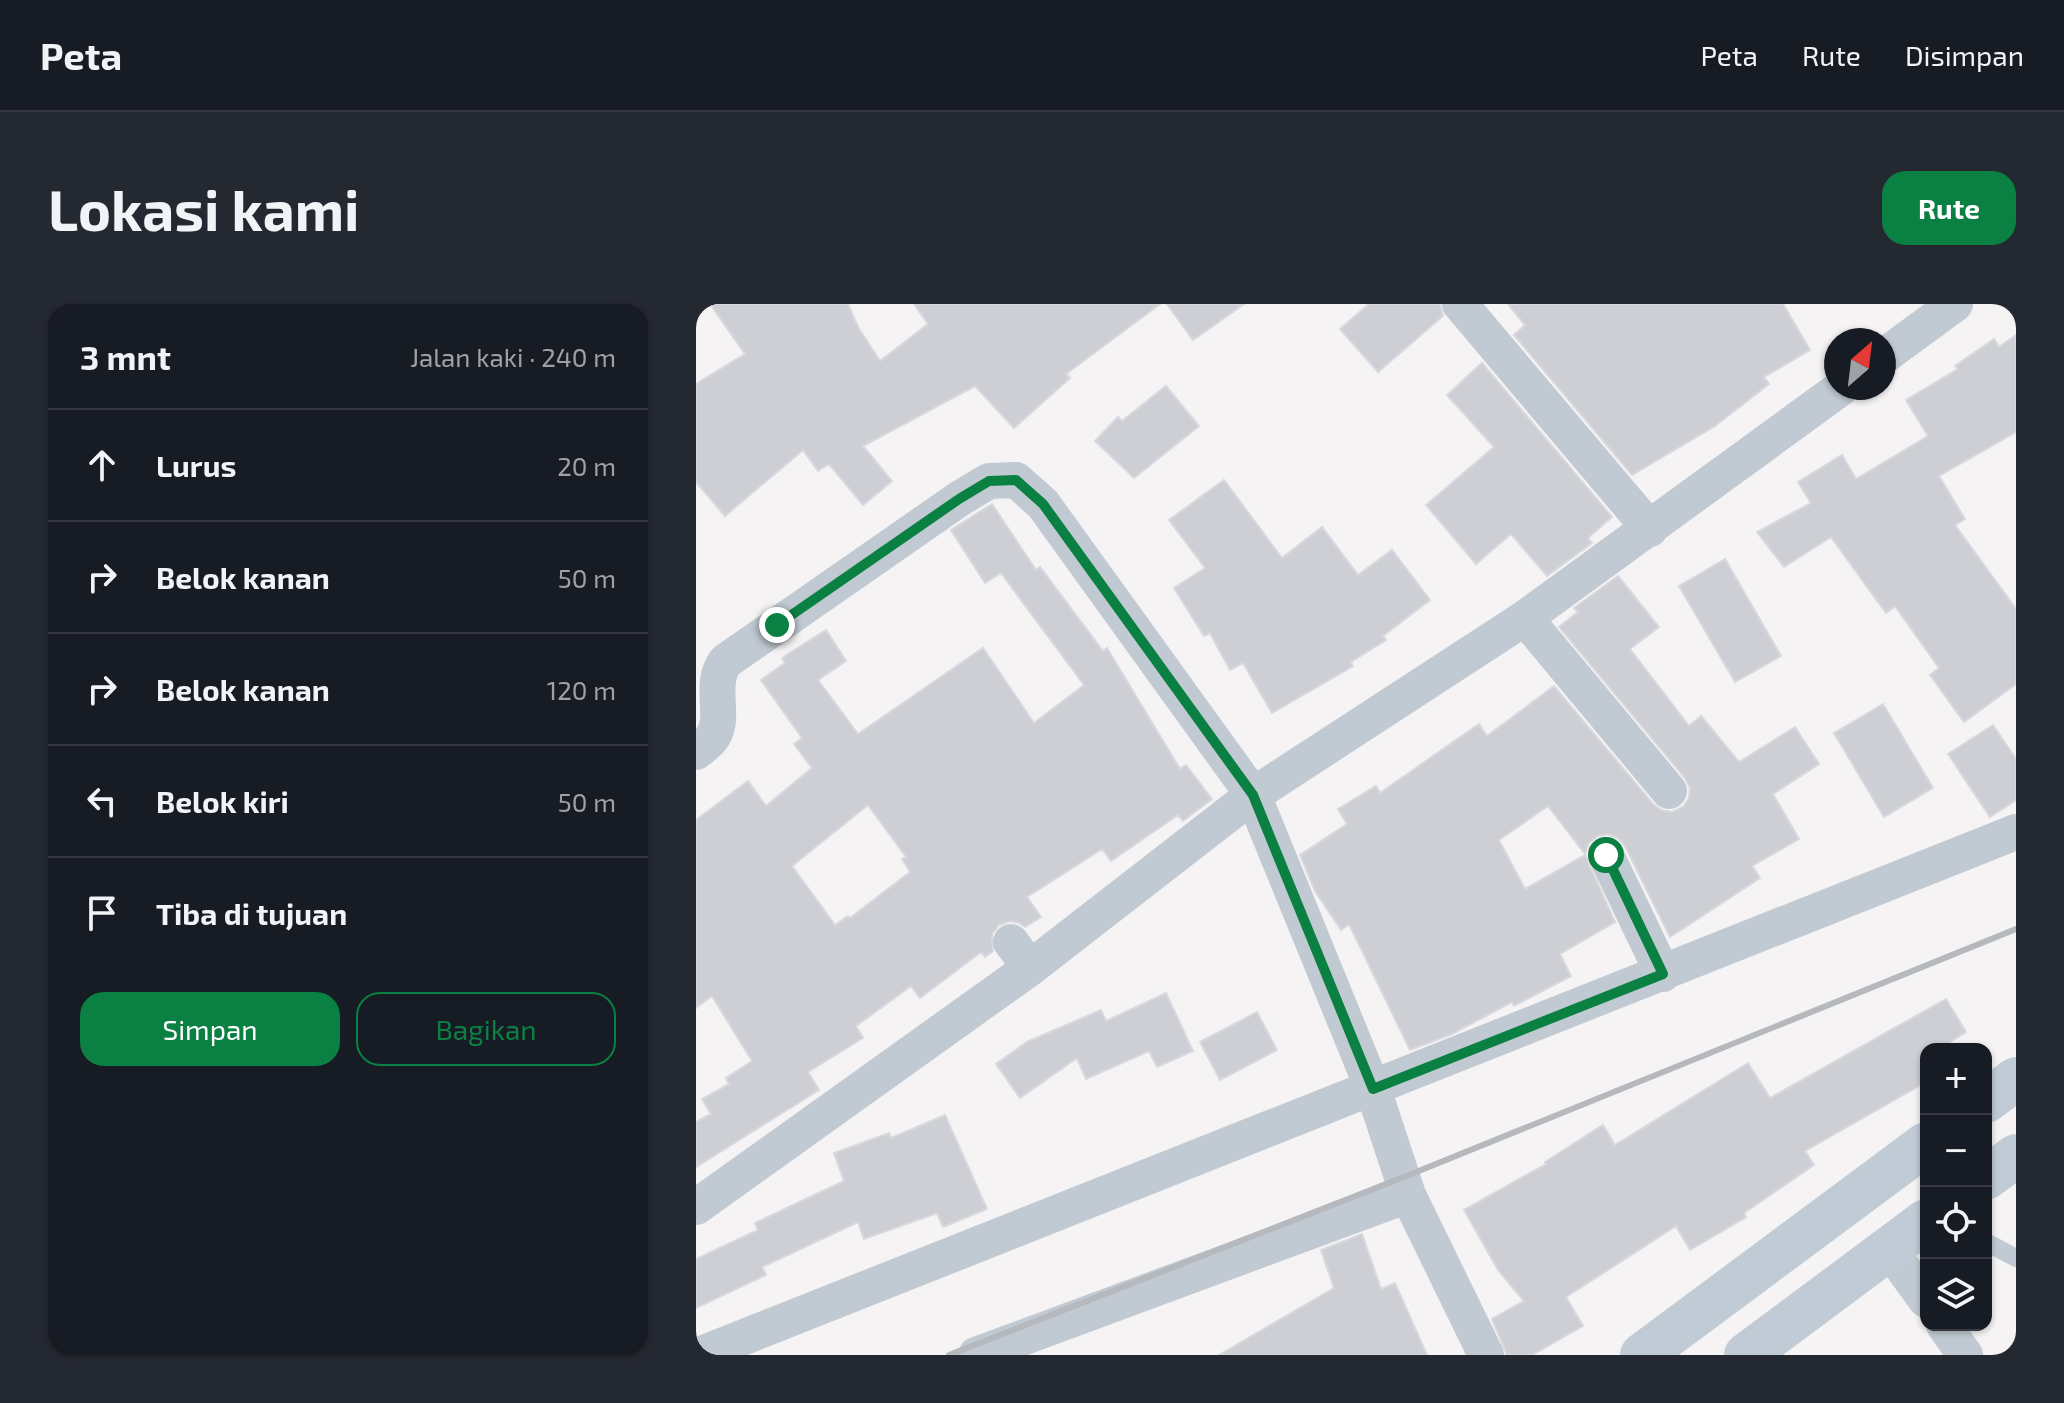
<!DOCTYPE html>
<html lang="id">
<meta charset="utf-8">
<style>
body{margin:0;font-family:"Exo 2",sans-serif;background:#242831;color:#f1f3f6}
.controls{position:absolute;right:24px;bottom:24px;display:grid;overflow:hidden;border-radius:16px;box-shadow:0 2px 6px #0004}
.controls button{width:72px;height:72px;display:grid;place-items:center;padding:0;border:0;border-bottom:2px solid #363941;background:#171b24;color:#f1f3f6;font:40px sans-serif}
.compass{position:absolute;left:1128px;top:24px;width:72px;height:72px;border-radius:50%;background:#171b24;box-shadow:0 2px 6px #0004;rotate:28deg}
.stop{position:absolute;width:24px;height:24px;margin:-18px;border:6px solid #0b8043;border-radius:50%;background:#fff}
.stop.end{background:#0b8043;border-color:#fff;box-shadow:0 2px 8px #0008}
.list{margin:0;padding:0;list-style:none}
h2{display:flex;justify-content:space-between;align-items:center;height:104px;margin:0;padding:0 32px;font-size:34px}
h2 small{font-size:26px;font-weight:400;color:#9ea1a6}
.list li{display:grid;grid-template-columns:52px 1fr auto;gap:24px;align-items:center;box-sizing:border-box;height:112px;padding:0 32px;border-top:2px solid #363941}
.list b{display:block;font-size:30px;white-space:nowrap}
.list em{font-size:26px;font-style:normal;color:#9ea1a6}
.actions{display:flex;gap:16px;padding:24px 32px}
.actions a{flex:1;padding:18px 0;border:2px solid #0b8043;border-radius:24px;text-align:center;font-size:28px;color:#0b8043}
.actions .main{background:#0b8043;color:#fff}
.icon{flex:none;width:44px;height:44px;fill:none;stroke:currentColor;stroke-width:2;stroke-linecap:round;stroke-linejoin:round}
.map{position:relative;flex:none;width:1320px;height:1051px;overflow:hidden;border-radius:24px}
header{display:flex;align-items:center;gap:48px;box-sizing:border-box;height:112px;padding:0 40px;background:#171b24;border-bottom:2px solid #363941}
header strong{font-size:38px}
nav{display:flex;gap:44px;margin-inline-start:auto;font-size:28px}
.intro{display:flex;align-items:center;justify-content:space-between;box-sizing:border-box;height:192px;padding:0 48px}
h1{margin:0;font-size:56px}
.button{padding:20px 36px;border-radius:24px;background:#0b8043;color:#fff;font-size:28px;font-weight:700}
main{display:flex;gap:48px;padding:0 48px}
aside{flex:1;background:#171b24;border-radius:24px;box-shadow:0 2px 6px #0004}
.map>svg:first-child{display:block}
.building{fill:#cdcfd5;stroke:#d7d9de;stroke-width:2;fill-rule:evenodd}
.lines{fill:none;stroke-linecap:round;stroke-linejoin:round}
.service{stroke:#c1cad2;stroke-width:18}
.minor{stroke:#c1cad2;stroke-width:36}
.secondary{stroke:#c1cbd6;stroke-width:44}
.rail{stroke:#b5b8bd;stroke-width:6}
.route{stroke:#0b8043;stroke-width:10}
</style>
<header>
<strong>Peta</strong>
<nav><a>Peta</a><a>Rute</a><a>Disimpan</a></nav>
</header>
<div class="intro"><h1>Lokasi kami</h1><a class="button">Rute</a></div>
<main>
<aside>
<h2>3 mnt<small>Jalan kaki · 240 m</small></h2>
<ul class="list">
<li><svg class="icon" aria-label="ahead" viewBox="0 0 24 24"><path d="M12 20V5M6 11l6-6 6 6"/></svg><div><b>Lurus</b></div><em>20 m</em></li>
<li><svg class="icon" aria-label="right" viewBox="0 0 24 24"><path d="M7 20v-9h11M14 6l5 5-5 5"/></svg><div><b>Belok kanan</b></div><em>50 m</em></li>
<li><svg class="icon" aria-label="right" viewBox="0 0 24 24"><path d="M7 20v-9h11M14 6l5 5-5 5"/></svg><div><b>Belok kanan</b></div><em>120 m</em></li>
<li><svg class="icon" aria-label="left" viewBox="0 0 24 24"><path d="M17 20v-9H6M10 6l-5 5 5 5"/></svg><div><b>Belok kiri</b></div><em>50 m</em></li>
<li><svg class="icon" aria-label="arrive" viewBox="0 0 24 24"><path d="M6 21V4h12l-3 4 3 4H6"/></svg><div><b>Tiba di tujuan</b></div></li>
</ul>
<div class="actions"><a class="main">Simpan</a><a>Bagikan</a></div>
</aside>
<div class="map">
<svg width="1320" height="1051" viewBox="0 0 1320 1051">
<rect width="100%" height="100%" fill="#f5f3f3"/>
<path class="building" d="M14,0H152L162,23L184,57L232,20L218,0H464L370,70L374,74L318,124L279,82L167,142L196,177L167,201L133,160L122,167L107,146L29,212L0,178V80L49,50Z
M471,0H548L497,36Z
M673,0H744L747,12L682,68L644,25Z
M812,0H1087L1114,46L1068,73L1073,80L1019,122L936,171L818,31L829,21Z
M1320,31V128L1243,172L1269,215L1259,221L1320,305V380L1268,418L1234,371L1243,364L1199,302L1190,309L1135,233L1088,263L1061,228L1115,199L1102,178L1146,151L1160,175L1232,132L1210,96L1262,65L1259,62L1298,35L1303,43Z
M786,59L916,213L892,234L896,239L851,272L815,230L780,260L730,201L798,143L751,91Z
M470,82L503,122L438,174L399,137L422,113L426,117Z
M528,176L586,254L626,223L662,271L696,246L734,296L687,332L690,336L655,358L657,362L576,409L547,359L534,366L514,329L508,332L478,284L509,264L473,216Z
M296,200L340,266L344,263L407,347L411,344L484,465L490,461L516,495L487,517L482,511L415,557L406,545L331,593L345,613L329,623L323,619L314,617L303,621L296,630L297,647L289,653L285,648L224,694L215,682L160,722L167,734L112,768L123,786L0,863V818L15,810L6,795L33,780L30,774L56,757L16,692L0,704V516L52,477L70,502L116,464L98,440L106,434L65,376L89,359L86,354L130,326L150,357L122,376L162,430L287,344L338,419L388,381L305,269L289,279L255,226ZM172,501L210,553L206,555L214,568L154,614L152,612L139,621L96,562Z
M1029,255L1085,352L1039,378L983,282Z
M922,272L963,323L934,345L993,422L1005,412L1043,458L1099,423L1123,460L1077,490L1103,535L1056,562L1064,574L974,633L929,542L922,534L912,530L902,532L893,539L889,550L852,502L803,536L829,585L889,551L919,618L864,650L875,672L818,702L816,698L756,730L714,746L653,620L645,626L619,587L604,551L651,520L642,505L680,482L684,489L783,420L791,432L858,382L957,500L965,506L976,508L987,503L993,494L994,484L989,474L863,323L882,308L878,304Z
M1187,400L1237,484L1188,513L1138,429Z
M1297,421L1320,455V496L1294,513L1252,450Z
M470,689L497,747L461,763L453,747L390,775L381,754L324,794L300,760L331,738L405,706L410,717Z
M1250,695L1270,728L1243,745H1230V778L1109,847L1118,861L1048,909L1050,913L994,946L980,922L870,993L887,1022L836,1051H811L796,1015L828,997L802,966L768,906L850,860L849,858L907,821L919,841L1052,759L1074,794Z
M561,708L581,746L524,776L504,738Z
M249,811L291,905L247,923L241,909L168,935L162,918L66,963L70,971L0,1004V955L62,926L59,919L148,877L138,849L193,829L195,834Z
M666,930L685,985L699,979L731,1051H523L638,984L625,946Z"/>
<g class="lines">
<path class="service" d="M1290,938L1320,954"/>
<path class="minor" d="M764,0L954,225
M1188,52L1259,0
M829,314L973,487
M0,448C5,444 11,440 15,435C32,415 11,381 30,357L263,195L293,177L320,176L347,200L557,491L677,785L712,891L790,1051
M910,551L967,670
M315,638L334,664
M0,903L334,664L557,491L829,314L1145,84
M1193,945L1230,996
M1248,1021L1269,1051
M3,1051L1320,528
M280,1051L712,891"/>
<path class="secondary" d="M1290,797L1320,775
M1290,874L1320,852
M946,1051L1230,840
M1050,1051L1230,917"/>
<path class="rail" d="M253,1051L708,873L1320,625"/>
</g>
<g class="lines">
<path class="route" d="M81,321L263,195L293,177L320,176L347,200L557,491L677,785L967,670L910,551"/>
</g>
</svg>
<div class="controls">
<button>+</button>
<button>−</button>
<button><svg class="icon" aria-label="locate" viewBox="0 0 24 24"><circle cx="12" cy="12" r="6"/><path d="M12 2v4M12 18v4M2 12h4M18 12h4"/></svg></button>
<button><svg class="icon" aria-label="layers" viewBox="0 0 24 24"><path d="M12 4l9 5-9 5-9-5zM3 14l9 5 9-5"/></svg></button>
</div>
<svg class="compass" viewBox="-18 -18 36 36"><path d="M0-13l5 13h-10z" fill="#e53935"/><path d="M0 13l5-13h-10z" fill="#9ea1a6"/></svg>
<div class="stop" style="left:910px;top:551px"></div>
<div class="stop end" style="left:81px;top:321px"></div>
</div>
</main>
